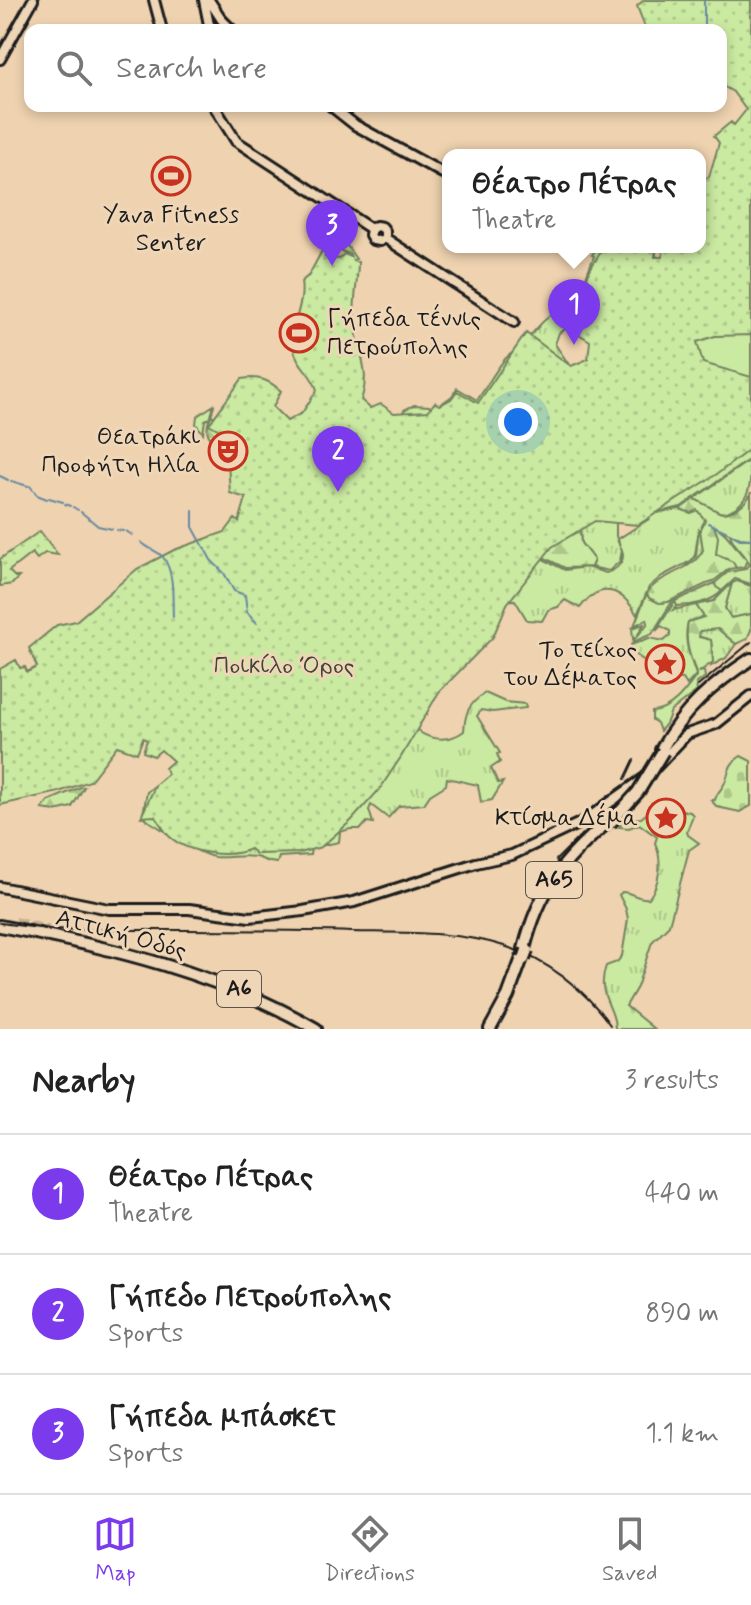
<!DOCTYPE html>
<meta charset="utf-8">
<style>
body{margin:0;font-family:Mynerve,sans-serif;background:#f2f2f2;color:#222}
.you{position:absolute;left:518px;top:422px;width:28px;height:28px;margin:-20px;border:6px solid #fff;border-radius:50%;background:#1a73e8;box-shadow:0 0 0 12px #1a73e833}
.badge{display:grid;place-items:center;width:52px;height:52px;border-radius:50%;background:#7c3aed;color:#fff;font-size:26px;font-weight:700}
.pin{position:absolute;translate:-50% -66px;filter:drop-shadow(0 2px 4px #0008)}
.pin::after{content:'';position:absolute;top:42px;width:28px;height:24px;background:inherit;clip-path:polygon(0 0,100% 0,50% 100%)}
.popup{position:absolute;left:442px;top:149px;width:264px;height:104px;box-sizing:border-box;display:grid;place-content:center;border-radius:16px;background:#fff;filter:drop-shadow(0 2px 6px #0005);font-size:26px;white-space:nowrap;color:#767676}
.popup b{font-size:30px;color:#222}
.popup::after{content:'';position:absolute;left:50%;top:100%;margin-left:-16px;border:16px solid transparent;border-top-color:#fff}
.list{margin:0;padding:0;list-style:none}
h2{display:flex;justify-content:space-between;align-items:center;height:104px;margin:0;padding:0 32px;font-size:34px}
h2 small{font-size:26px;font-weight:400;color:#767676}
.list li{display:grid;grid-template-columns:52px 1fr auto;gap:24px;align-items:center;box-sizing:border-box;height:120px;padding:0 32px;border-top:2px solid #e0e0e0}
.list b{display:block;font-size:30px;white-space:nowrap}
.list p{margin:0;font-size:26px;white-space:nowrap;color:#767676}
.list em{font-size:26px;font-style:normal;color:#767676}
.icon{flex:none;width:44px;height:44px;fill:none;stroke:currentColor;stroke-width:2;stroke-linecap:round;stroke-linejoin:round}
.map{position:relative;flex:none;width:751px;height:1029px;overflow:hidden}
.search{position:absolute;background:#fff;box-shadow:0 4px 12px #0003;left:24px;right:24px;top:24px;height:88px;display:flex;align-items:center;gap:20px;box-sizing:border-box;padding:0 28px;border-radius:16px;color:#767676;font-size:30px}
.sheet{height:464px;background:#fff}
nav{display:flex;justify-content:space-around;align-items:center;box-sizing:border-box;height:112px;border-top:2px solid #e0e0e0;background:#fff;font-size:22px;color:#767676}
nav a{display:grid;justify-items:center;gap:4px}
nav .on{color:#7c3aed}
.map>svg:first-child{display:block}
.grass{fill:url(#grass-tufts);stroke:#73825e;stroke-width:2;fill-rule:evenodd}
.forest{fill:url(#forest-firs);stroke:#73825e;stroke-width:2}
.cemetery{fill:url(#cemetery-stones);stroke:#73825e;stroke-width:2}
.park{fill:url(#park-dots);stroke:#73825e;stroke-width:2}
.garden{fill:#cae9a1;stroke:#73825e;stroke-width:2}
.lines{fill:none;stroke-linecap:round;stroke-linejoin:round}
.stream{stroke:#6889a1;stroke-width:2}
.highway-tunnel{stroke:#c5ae92;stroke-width:10;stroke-dasharray:10 5;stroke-linecap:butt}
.major-casing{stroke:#1c1c1c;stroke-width:14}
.highway-casing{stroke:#1c1c1c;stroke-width:16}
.major{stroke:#efd6b7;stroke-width:8}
.highway{stroke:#efd6b7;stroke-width:10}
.rail{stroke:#1c1c1c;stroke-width:2}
.highway-bridge-casing{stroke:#1c1c1c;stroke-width:16;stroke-linecap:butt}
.highway-bridge{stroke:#efd6b7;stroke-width:10}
.labels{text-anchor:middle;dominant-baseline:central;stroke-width:6;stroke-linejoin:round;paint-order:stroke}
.shield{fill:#efd6b7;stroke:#5b544a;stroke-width:2}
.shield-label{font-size:22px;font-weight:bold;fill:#1c1c1c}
.poi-label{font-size:24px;fill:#1c1c1c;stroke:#efd6b7;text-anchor:end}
.park-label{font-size:24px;fill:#3f4537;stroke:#efd6b7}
.street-label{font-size:24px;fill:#1c1c1c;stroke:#efd6b7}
</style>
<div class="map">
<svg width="751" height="1029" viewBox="0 0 751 1029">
<defs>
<pattern id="grass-tufts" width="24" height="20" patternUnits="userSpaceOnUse" patternTransform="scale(2)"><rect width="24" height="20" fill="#cae9a1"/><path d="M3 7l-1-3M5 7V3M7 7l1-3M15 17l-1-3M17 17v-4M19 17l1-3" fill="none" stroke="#adc78a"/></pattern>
<pattern id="forest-firs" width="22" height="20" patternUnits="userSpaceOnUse" patternTransform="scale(2)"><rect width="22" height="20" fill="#cae9a1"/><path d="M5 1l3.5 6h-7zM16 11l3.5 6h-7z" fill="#adc78a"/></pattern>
<pattern id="cemetery-stones" width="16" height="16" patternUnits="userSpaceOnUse" patternTransform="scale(2)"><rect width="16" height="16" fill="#cae9a1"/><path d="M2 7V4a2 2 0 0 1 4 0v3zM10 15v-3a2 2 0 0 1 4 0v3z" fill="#adc78a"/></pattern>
<pattern id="park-dots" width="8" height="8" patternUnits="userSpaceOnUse" patternTransform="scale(2)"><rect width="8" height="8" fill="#cae9a1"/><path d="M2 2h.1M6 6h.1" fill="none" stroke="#adc78a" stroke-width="1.8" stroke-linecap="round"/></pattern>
</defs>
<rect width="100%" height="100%" fill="#efd3b0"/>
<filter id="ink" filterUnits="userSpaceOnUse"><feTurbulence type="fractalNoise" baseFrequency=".0125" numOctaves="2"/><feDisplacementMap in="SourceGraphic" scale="16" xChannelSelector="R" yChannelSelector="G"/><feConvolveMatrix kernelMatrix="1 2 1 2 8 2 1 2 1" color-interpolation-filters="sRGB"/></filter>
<g filter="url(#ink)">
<path class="grass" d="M602,247H656V256L662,259L668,253L666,247H674L675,261L685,272L683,274L688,287L689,320C676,310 658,322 660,337L675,339L688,335C686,339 683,366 683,372L689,382C716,367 723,372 751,380V401L744,398L732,401V405L727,406L725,414L709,391L703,395L701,406L698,404L695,386L692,393C695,412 708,425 721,436L728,431L726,414L729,407L734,410L733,414L737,420L734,429L737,433H746L751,423V458L681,507L660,512L680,509L691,513L697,510L706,520L700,530L703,550L696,562L685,567L696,556L699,528L695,555L691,561L662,576L649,587L637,615C623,590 601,579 580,608L565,600L558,607L548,610L542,621L527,620L515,600L496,601L462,651C454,653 453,657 446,662C424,681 422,685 427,714L418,708L411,709L424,673L434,665L419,660L435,651L445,642C447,634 445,629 446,622C448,604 463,588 474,576L452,572L444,557L463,541L466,526L486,511L470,523L453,522L463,525L448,539L445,531L439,524L441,520H437L427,511L387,510L381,516L377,515L373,493L389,456L393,463L421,450H428V443L434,437L443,443L428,430L421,428L419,429L428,432C419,438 410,445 398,441L393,444L396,439L407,431L394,440L386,439L379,433C382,427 387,424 388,417L402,414L404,410L414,405L429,406L436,416L447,410L441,404L452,396L457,388L477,400C487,387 495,370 506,358C511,353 517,350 521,346C535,332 548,309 570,308L575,303L576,314L573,318L567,315L562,322L570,320L568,327L559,333L555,344L576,375L581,377L594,373L604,360L602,355L597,352L612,342L616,327L613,320H607L599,314L585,311L589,298C580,282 589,271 594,256L592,255L597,248L600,250ZM639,331L648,336L649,345L656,352L655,386L664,403L670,439L676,452L683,428L685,425L690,428L684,430L678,453L681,470L674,485L657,496L655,512L660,513L649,510V519L618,539L621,550L616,536V515L605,496L596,510L576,513L566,523L562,516L563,506H552L532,537L556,528L575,527L580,532L581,543L594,560L591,567L609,571L620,561L622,550C626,561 617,570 606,573L586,567L565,570L539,557L531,556C524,562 517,562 511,567L475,615C484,600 504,563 521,562L531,553L526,548L558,489L567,488C567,479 574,467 583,463L588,465L598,478L605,474L596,449V428L591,418H581L598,411L605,370L621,345L610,362L619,364L623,369L643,365L650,370L649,380L653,384C654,376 657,363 655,355C653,348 647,345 646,336L637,333L627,339Z
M751,459C751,483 751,497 735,508C730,510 728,513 723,513C714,512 703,502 694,499Z
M714,526C729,532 734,548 747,560L744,567L736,568L727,558L716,554Z
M730,534L751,539V584L735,579L722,591L715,587V583L728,572L745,569L749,564C746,553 733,547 730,534Z
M737,581L751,586V614L730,618L725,608L732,583Z
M647,593L649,598L663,603L673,600L652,634L633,642L635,638L633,639L632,628L644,624L636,638L648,623L647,619L634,626Z
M675,601L677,606L673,610L696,605L704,617L688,622C683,642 690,656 696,675L687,685L683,679L665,678L663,665L646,662L632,652L631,645L649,638L664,641L670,636V631L661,626L656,631Z
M707,629H718L736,644L726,658L711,666L713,656L711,640L697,636L700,631Z
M485,693L505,702L525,704L526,708L493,712L481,710L477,716L500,753L497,754L500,762L491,768L498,783L503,782L492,800L481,802L478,785L447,778L446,785L430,795L424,804L399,806L388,818L371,805L369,810L373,823L367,822L361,829H350L340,832L339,842L311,848L310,855L279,857L277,863C268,863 267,861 259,858C246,853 228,859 214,857C195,853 166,831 147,820L143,814L147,792L173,771L412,724C424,741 448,743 464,731C465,712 469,704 485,693Z
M652,803L690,812L693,815L687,831L688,835L699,843L689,850L669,925L652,942L637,987L626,1006L654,1029H615C616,1008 595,995 606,966L617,962L622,956L628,919L626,909L619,895L622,892C632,892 638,900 649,898C660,883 663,860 655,843L657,837L639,824L629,828L619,827L624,820L641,818L654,808Z"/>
<path class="forest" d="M214,405L211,416H224L221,432L227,442L222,445C208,441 204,431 210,418L205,420L203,433L196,424L197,416Z
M751,492V539L740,538L714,526L718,537L716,554L733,562L736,568L729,569L715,580L668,602L659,603L649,598L647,593C662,572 692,572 703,550L700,530L705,520L697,510L691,513L680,509L694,499C704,503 710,508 719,512C730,516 748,503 751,492Z
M576,527L580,532L581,543L594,560L591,567L565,568L531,551Z
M715,583L716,587L722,591C712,602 691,606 677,606L675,601Z
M732,583L725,608L731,618L751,614V630L747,639L736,644L718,629L700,631L699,637L711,640L713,662L699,672L704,671L705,677L696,684L697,691L671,711L666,724L660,731L657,723L652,720V712C672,711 686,690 697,675C690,657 684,642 688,622L704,617L696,605L714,601Z
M81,787H84L72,807L55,811L42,809L48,801Z"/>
<path class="cemetery" d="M741,756L751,761V806L740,812L717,807L711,800H715C717,791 723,789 726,780C730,768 729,764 741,756Z"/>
<path class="park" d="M644,0H751V448L720,472L638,525L595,521L552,547L507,604L493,637L439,692L401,757L379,790L351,821L321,847L299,853L256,854L250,849C229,859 188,853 170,837C164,832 160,822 155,816L141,817L156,784L168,774L165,768L173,761L161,750L154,756L143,752L147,740L143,738L137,753L117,746L90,781L59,792L0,805V669L16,660L20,668L25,667L27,672L37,667L29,648L57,625L76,621L137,569L174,550L225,532L235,519L239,522L246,498L230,493L228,462L233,448L228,435L209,424L242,379C259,376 269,380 281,391L273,407L287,421L302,413L317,390C313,374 295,364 293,345C290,324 305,305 301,282L309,275L325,245L324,249L330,251L325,257L339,259L344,254L351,257L350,254L341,251L344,241L356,259L353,260L358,262C358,282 352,306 355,326C359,353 371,373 361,400L370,408L381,404L394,413L428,411L435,402L440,405L451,399L457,391L478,403L526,333L571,366L588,359L590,341L572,330L589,302C582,276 590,268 604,247H656L655,257H662L664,247H677L679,250L684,247H700V237L705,234L700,226V180L709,177L719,143L714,136L731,122L734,125L746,110L733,92L721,85V30H646L637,6Z
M40,531L58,555L45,553L37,559L32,553L9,571L15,577H19L12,584L0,586V559Z"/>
<path class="garden" d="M751,335V377L703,363L697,342L715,336Z"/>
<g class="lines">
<path class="stream" d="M704,30V0
M0,476L8,480
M11,481L28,486
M30,486L37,495L47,499
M49,498L63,502
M65,504L70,506
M73,507L78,510
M193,511V527L211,560L224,573L234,591L245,595L247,612L257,623
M81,512L98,526L112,529
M708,523L727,532
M117,530L123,531
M126,531L132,535
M729,533L740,539H751
M141,542C148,549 158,551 163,557C175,573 172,599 173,617"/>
<path class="highway-tunnel" d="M15,922L48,930"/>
<defs>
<path id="major" d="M154,0L162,30
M204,0L209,25L216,30
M209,0L222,20L232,30
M0,59L33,0
M214,106L236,141L371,229
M331,106L355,125L448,176
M371,229L370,235L373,240L380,241L385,238
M371,229L376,226L382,227L385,231V238
M385,238L514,322
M656,767L687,734L716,724L751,696
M0,887L109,909H189L250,917L303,911L354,902L476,863L512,855L584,821L643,779"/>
<path id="highway" d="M661,750C683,710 713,684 751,659
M0,926C109,947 219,973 316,1029
M524,949C539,889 563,860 609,821
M490,1029L508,996L522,958"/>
</defs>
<use href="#major" class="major-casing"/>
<use href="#highway" class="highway-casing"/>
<use href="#major" class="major"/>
<use href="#highway" class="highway"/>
<path class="rail" d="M698,686L751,642
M625,779L634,760
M556,860L582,834
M0,923L47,929C149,931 251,929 352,932C403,933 456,931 504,946C547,960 584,988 610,1025"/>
<defs>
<path id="highway-bridge" d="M610,823L638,792L663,751
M524,959L527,950"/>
</defs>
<use href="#highway-bridge" class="highway-bridge-casing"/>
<use href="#highway-bridge" class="highway-bridge"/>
</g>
</g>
<defs>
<symbol id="stadium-ring" viewBox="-11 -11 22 22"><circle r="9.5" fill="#efd6b7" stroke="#c8321e" stroke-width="1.5"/><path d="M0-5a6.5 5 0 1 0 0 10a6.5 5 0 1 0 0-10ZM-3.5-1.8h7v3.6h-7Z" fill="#c8321e"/></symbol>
<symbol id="theatre-ring" viewBox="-11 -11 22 22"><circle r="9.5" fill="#efd6b7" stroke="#c8321e" stroke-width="1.5"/><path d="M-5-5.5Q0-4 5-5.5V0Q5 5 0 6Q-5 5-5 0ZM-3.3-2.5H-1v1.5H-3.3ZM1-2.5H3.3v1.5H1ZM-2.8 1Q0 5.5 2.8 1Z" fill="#c8321e"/></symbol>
<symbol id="sight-ring" viewBox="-11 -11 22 22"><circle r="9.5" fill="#efd6b7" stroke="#c8321e" stroke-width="1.5"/><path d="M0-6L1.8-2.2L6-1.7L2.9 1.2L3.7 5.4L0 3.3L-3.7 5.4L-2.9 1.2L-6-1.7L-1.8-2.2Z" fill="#c8321e"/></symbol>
</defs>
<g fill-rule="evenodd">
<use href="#stadium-ring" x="149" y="154" width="44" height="44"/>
<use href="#stadium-ring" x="277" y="311" width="44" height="44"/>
<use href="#theatre-ring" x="206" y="429" width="44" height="44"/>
<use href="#sight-ring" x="643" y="642" width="44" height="44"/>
<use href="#sight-ring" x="644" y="796" width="44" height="44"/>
</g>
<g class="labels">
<g class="shield">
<rect x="526" y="862" width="56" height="36" rx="6"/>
<rect x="217" y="971" width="44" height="36" rx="6"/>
</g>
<g class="shield-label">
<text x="554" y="880">Α65</text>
<text x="239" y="989">Α6</text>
</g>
<g class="poi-label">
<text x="171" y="215" text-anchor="middle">Yava Fitness<tspan x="171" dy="28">Senter</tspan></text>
<text x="327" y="319" text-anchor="start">Γήπεδα τέννις<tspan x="327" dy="28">Πετρούπολης</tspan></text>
<text x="200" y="437">Θεατράκι<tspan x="200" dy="28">Προφήτη Ηλία</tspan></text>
<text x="637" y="650">Το τείχος<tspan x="637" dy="28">του Δέματος</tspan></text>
<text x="638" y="818">Κτίσμα Δέμα</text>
</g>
<g class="park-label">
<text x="284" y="666">Ποικίλο Όρος</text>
</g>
<g class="street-label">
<text transform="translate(121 935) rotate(15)">Αττική Οδός</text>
</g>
</g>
</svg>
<div class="you"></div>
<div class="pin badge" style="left:574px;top:345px">1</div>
<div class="popup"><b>Θέατρο Πέτρας</b>Theatre</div>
<div class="pin badge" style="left:338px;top:492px">2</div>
<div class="pin badge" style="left:332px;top:266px">3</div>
<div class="search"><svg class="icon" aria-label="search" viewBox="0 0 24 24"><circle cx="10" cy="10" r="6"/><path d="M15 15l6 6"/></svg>Search here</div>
</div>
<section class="sheet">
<h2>Nearby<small>3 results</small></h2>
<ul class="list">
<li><span class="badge">1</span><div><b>Θέατρο Πέτρας</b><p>Theatre</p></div><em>440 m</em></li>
<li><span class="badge">2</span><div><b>Γήπεδο Πετρούπολης</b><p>Sports</p></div><em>890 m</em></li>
<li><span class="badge">3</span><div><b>Γήπεδα μπάσκετ</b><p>Sports</p></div><em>1.1 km</em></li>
</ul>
</section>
<nav>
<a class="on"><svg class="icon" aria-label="map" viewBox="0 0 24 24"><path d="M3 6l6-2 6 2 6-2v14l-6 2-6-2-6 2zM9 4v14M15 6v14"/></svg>Map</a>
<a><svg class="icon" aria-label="directions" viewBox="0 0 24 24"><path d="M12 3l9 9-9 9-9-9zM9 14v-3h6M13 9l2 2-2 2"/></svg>Directions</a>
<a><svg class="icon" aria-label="saved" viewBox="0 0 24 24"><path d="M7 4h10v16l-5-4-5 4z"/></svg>Saved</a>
</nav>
